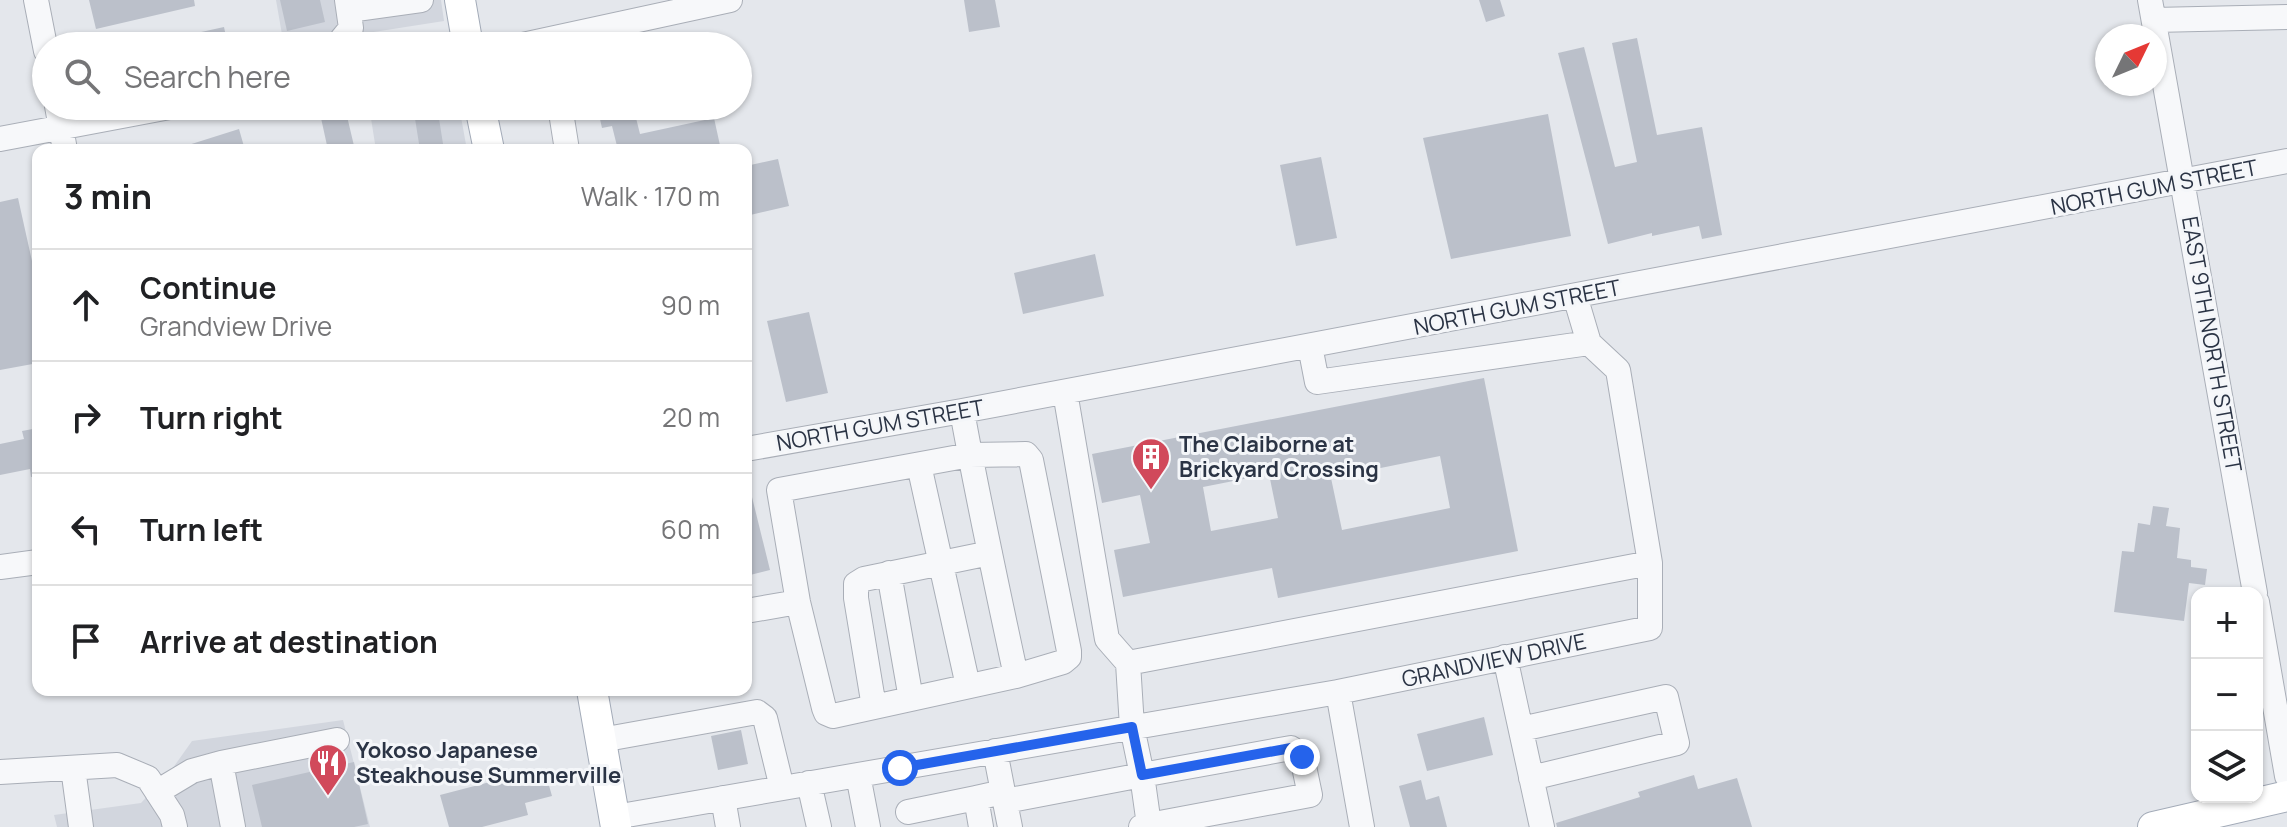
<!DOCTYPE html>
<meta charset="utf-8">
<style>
body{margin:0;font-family:Manrope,sans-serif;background:#f6f6f6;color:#202124}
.controls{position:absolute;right:24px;bottom:24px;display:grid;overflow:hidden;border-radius:16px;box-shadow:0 2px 6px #0004}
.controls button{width:72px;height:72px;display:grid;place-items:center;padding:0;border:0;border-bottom:2px solid #e0e0e0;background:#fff;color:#202124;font:40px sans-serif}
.compass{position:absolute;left:2095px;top:24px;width:72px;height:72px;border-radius:50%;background:#fff;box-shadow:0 2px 6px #0004;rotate:47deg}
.stop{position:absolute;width:24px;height:24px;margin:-18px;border:6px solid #2563eb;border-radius:50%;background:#fff}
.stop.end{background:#2563eb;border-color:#fff;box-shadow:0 2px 8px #0008}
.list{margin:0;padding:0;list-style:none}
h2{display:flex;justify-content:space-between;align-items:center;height:104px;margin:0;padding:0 32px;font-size:34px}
h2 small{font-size:26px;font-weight:400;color:#757577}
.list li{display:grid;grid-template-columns:52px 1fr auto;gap:24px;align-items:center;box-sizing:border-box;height:112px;padding:0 32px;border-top:2px solid #e0e0e0}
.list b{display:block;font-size:30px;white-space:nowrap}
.list p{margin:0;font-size:26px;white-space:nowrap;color:#757577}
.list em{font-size:26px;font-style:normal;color:#757577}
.icon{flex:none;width:44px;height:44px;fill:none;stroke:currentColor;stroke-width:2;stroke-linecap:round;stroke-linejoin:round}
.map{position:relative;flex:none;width:2287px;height:827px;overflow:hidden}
.search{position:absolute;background:#fff;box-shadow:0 2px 6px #0004;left:32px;top:32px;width:720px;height:88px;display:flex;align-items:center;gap:20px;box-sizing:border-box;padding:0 28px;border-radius:44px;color:#757577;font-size:30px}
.panel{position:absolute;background:#fff;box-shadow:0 2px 6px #0004;left:32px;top:144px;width:720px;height:552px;border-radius:16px}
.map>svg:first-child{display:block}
.built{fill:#d2d6de}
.building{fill:#bbc0ca;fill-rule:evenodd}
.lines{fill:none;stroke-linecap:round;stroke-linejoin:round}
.minor-casing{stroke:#a9aeb7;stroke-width:26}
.major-casing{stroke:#a3abb8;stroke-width:32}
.minor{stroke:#f7f8fa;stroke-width:24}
.major{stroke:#fff;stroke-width:30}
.route{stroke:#2563eb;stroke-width:10}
.labels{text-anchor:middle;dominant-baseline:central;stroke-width:6;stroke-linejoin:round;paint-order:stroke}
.street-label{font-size:22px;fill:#2b3445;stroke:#f4f6f9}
.poi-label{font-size:22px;font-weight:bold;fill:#2b3445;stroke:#f4f6f9;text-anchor:start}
</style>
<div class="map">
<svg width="2287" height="827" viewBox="0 0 2287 827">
<rect width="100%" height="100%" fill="#e4e7ec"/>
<path class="built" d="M276,0H441L444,21L284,46Z
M369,106H459L467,150H376Z
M343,720L370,827H57L54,815L141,803L170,772L192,741Z"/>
<path class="building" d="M89,0H194L195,6L96,29Z
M280,0H320L325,22L287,31Z
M964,0H995L1000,27L969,32Z
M1479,0H1500L1505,16L1486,22Z
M224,27L228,46H195L192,34Z
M1637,38L1657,135L1702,127L1722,235L1702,239L1699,226L1652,236V233L1608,244L1558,53L1584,47L1615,167L1637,162L1612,43Z
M413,106H437L444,150H420Z
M597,106H633L640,134L714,118L721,150H618L612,126L602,128Z
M346,112L355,150H328L321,118Z
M1548,114L1571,236L1451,259L1423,138Z
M239,129L245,150H183L182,147Z
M1321,157L1337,238L1296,246L1280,165Z
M778,159L789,206L746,216V166Z
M18,198L38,288V363L0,370V202Z
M1095,254L1104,296L1023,314L1014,273Z
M809,312L828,393L786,402L767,321Z
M1484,378L1518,551L1278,598L1272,568L1123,597L1114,550L1150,543L1140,495L1102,503L1092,454ZM1440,456L1450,508L1342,530L1331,478ZM1269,474L1278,518L1211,531L1203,487Z
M38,428V477H31L30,469L0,475V444L24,439L22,431Z
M751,493L770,570L746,576V494Z
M2153,506L2169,508L2166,526L2180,528L2177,558L2191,560V567L2207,569L2205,585L2189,583L2184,621L2114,612L2122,551L2134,552L2138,523L2150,525Z
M1484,717L1493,755L1427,771L1417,734Z
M741,730L748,764L718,770L711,736Z
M354,762L368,824L354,827H262L252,785Z
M544,768L552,796L525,803L528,815L482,827H449L440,795Z
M1694,775L1698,789L1737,778L1752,827H1557L1556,823L1640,797L1638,792Z
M1421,780L1426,800L1439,796L1447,827H1410L1399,786Z"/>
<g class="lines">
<defs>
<path id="minor" d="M36,0L46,51
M2150,0L2255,593
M349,10L421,0
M2154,20L2287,17
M342,46V39L351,28L347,0
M518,46L730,0
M57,106L65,150
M560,106L567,150
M0,139L175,106
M1575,296L1589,343L1618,370L1650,563
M1310,346L1317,382L1589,343
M962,411C978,500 997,588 1016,676L833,716L826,713L824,708L798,602L779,490L970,455L1026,454L1031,460L1069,651V657L1063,662L1016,676
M746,449L962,411L2287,161
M919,465L968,686
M0,567L38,562
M889,573L911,699
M2257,602L2287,776
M746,611L798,602
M1505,657L1542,827
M1128,663L1650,563V628L1338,692
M874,707L856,598V584L864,579L990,553
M1521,729L1666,697L1677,743L1531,778
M601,740L757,712L765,718L782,788
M221,763L337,740
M73,768L81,827
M0,772L117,765L148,778L172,815L175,827
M858,775L868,827
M809,783L819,827
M157,792L192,771L221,763L233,827
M1003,792L1010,827
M723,798L728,827
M1005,801L1142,775L1132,727L1128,663L1107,639L1065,392
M908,812L976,798
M615,817L1338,692L1362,827
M981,827L976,798L1003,792L995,751
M1141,827L1149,825L1142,775L1291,748L1302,757L1310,795L1149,825"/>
<path id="major" d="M460,0L468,46
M480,106L489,150
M592,690L616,827
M2153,827L2287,796"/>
</defs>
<use href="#minor" class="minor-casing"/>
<use href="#major" class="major-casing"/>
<use href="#minor" class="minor"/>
<use href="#major" class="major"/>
</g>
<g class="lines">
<path class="route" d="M900,768L1132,727L1142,775L1291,748L1302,757"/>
</g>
<defs>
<symbol id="building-pin" viewBox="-11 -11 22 30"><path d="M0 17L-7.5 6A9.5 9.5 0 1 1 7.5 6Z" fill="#d1495b" stroke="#f4f6f9"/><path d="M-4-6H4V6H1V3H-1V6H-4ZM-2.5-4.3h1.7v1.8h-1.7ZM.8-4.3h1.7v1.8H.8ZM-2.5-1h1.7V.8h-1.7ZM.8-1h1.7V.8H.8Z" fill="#fff"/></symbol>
<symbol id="restaurant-pin" viewBox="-11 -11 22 30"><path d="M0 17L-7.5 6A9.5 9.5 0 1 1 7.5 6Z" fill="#d1495b" stroke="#f4f6f9"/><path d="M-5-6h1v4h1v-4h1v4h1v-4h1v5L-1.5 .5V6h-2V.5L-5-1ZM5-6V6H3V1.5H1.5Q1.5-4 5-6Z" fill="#fff"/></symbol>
</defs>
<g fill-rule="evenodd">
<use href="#building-pin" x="1129" y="435" width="44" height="60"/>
<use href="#restaurant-pin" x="306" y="741" width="44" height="60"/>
</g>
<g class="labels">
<g class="street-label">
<text transform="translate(2154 187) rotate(-11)">NORTH GUM STREET</text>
<text transform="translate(1517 307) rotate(-11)">NORTH GUM STREET</text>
<text transform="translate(2212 344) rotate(80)">EAST 9TH NORTH STREET</text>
<text transform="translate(880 425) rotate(-10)">NORTH GUM STREET</text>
<text transform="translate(1494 660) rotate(-12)">GRANDVIEW DRIVE</text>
</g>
<g class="poi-label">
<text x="1179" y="444">The Claiborne at<tspan x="1179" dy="25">Brickyard Crossing</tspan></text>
<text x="356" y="750">Yokoso Japanese<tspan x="356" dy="25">Steakhouse Summerville</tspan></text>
</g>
</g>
</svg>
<div class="controls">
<button>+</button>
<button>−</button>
<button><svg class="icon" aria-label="layers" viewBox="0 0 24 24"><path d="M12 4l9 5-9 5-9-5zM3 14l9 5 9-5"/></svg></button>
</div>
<svg class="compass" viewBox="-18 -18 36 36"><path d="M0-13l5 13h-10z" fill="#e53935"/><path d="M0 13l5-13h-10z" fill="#757577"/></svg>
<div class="stop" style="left:900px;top:768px"></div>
<div class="stop end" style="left:1302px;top:757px"></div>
<div class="search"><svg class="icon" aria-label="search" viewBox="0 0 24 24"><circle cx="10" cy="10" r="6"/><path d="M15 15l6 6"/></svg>Search here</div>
<section class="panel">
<h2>3 min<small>Walk · 170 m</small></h2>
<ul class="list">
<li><svg class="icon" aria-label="ahead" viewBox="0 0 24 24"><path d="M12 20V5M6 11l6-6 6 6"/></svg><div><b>Continue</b><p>Grandview Drive</p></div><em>90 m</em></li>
<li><svg class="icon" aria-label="right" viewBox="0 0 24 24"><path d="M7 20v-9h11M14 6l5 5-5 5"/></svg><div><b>Turn right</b></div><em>20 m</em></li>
<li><svg class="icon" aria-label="left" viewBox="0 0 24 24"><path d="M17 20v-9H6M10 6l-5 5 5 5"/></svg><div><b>Turn left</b></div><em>60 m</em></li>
<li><svg class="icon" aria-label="arrive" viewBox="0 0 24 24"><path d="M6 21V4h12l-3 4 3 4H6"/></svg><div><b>Arrive at destination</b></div></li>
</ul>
</section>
</div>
